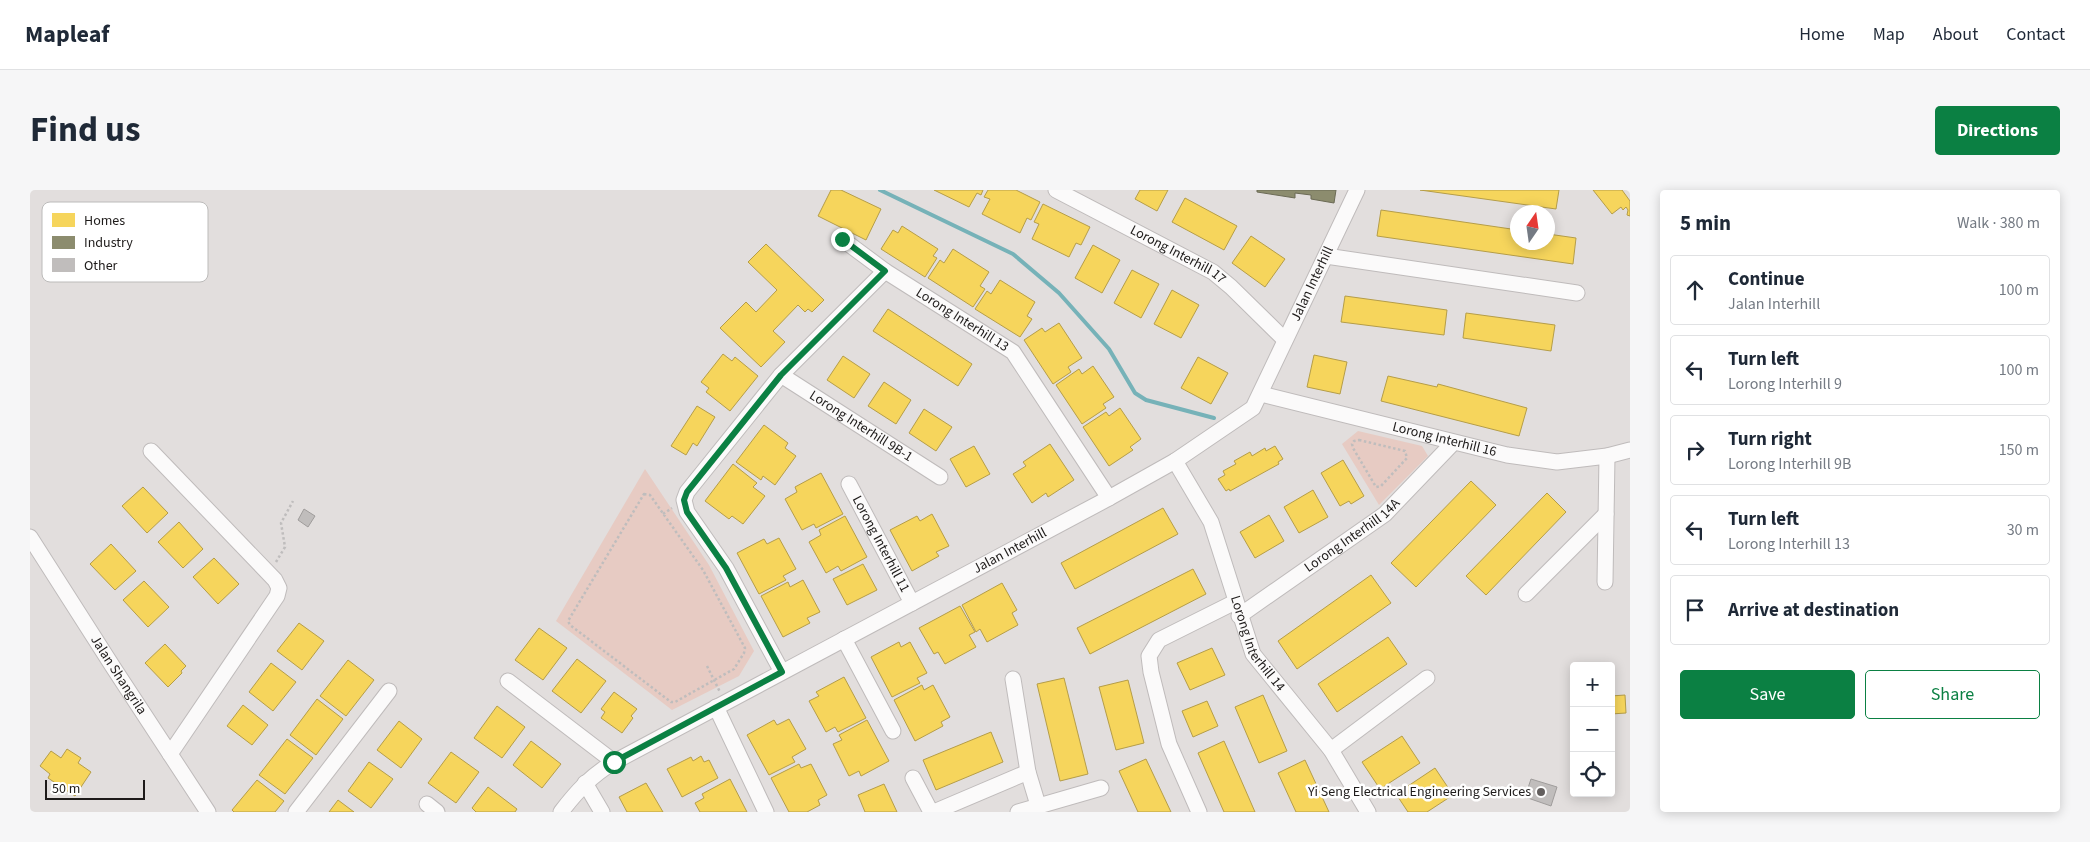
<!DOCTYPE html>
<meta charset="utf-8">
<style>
body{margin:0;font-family:"Source Sans 3",sans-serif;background:#f6f6f7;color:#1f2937}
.controls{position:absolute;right:15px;bottom:15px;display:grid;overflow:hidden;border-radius:5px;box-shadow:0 2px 12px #0003}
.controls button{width:45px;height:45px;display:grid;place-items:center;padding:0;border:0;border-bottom:1px solid #e0e1e3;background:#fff;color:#1f2937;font:25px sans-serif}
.compass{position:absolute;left:1480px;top:15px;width:45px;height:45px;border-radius:50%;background:#fff;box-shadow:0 2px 12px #0003;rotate:13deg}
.scale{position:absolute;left:15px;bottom:12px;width:100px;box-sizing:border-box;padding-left:5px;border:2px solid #1e1b1a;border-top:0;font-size:14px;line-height:18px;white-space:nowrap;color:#1e1b1a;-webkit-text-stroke:4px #fff;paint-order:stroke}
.stop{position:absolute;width:15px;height:15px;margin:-11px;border:4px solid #0b8043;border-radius:50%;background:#fff}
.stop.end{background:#0b8043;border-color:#fff;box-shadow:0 1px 5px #0008}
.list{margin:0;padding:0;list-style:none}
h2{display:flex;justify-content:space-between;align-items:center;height:65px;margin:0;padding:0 20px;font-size:21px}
h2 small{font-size:16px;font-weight:400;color:#747a83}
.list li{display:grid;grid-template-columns:32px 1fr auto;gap:15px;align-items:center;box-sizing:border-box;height:70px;margin:0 10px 10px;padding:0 10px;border:1px solid #e0e1e3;border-radius:5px}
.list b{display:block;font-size:19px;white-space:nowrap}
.list p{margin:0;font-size:16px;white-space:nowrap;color:#747a83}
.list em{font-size:16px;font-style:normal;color:#747a83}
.actions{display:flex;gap:10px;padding:15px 20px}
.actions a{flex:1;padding:11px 0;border:1px solid #0b8043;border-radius:5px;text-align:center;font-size:18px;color:#0b8043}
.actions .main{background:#0b8043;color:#fff}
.icon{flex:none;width:28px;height:28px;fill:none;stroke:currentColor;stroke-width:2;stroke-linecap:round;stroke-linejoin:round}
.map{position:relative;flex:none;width:1600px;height:622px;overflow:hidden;border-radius:5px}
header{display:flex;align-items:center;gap:30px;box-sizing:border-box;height:70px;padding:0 25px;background:#fff;border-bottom:1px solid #e0e1e3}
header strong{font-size:24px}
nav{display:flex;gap:28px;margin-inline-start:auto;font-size:18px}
.intro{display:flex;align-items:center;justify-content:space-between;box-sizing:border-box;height:120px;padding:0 30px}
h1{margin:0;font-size:35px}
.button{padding:12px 22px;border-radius:5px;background:#0b8043;color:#fff;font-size:18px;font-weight:700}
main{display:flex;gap:30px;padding:0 30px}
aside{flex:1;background:#fff;border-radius:5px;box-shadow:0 2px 12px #0003}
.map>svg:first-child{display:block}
.green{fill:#e7cbc3}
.homes{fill:#f6d55c;stroke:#b59d48}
.industry{fill:#8c8c6e;stroke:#6b6a55}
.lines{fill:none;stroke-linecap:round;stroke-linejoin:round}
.stream{stroke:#76b2b8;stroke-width:4}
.building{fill:#c0bdbc;stroke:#9f9c9b}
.minor-casing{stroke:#bfbbbb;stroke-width:17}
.path{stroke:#bfbdbd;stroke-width:2.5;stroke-dasharray:2.5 2.5;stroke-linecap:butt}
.minor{stroke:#fbfafa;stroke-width:15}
.route{stroke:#0b8043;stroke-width:6}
.poi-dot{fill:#635f5e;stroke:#fff;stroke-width:2}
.labels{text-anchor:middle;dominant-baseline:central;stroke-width:5;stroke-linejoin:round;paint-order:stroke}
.street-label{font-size:14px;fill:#1e1b1a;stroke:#fff}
.poi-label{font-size:14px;fill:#1e1b1a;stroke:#fff;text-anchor:end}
.key{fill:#fff;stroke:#bcbbba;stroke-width:1}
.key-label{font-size:14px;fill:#1e1b1a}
</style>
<header>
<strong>Mapleaf</strong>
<nav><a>Home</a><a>Map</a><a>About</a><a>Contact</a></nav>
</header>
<div class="intro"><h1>Find us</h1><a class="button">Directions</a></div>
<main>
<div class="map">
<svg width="1600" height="622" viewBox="0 0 1600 622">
<rect width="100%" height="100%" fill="#e2dedd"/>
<path class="green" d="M1328,241L1392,256L1398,266L1349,315L1312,254Z
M615,279L679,375L724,461L709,486L642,520L526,431Z"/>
<path class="homes" d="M801,0H811L851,19L836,50L788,26Z
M904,0H953L951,5L947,3L939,17Z
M958,0H986L1010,12L1001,30L997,28L990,43L952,24L960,9L954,7Z
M1110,0H1138L1127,21L1105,9Z
M1390,0H1529L1526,19Z
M1563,0H1592L1600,11V26L1597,25L1598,20L1596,17L1593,20L1591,17L1582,24Z
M1155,8L1207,36L1194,60L1142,32Z
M1013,14L1060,37L1051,55L1046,53L1039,67L1002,49L1009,34L1004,32Z
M1351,20L1488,40V52H1518V44L1546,48L1543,74L1347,46Z
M872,36L908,59L903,66L907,68L895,87L851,59L863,40L868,43Z
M1221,46L1255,69L1235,97L1202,73Z
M736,54L794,110L782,122L778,119L775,122L768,115L743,141L755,152L731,177L690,138L716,112L726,122L747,100L718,72Z
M1063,55L1090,70L1072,103L1045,88Z
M923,59L959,82L950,96L955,99L943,117L898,88L910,70L914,73Z
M1102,80L1129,94L1111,128L1084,113Z
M970,90L1005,112L997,126L1002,129L990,147L945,119L957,101L961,104Z
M1142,100L1169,115L1151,148L1124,134Z
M1315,106L1417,120L1414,145L1311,132Z
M858,119L942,174L928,196L843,141Z
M1436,123L1525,135L1521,161L1433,148Z
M1029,133L1052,168L1038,177L1041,182L1023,194L994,150L1012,138L1015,142Z
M693,164L702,171L705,167L728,186L700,221L676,202L679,198L671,192Z
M1284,165L1317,172L1310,204L1277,197Z
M813,166L840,184L824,208L797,190Z
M1168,167L1198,183L1181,214L1151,198Z
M1063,176L1084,207L1073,214L1076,218L1052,234L1026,195L1049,179L1052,184Z
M1358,186L1407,197L1408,194L1497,218L1489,246L1351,211Z
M854,192L881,210L866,234L838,216Z
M667,216L685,227L667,256L663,253L656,265L641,256Z
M1090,218L1111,249L1100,257L1103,260L1079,276L1053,237L1076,222L1079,226Z
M894,219L922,237L906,261L879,243Z
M734,235L758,253L755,258L766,266L745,295L733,286L731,290L706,272Z
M1020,254L1044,290L1018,307L1016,303L1002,313L983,284L996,276L993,272Z
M944,256L960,284L936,297L920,269Z
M1245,256L1253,269L1248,272L1249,274L1200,301L1199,299L1196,301L1188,289L1195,285L1193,281L1206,274L1204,271L1220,262L1222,266L1235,258L1236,261Z
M1313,270L1334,306L1321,314L1319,311L1310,316L1291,283Z
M703,274L727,293L723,297L735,306L713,334L702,326L699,329L675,311Z
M791,283L813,324L786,338L784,334L772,340L755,309L767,302L765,297Z
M1441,291L1466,315L1386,397L1361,373Z
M113,297L138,323L117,343L92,316Z
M1283,300L1298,327L1269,343L1254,317Z
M1517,303L1536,322L1456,405L1436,386Z
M1133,318L1148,344L1045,399L1031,373Z
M902,324L919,356L906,362L909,366L882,381L860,340L887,326L890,331Z
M1239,325L1254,351L1225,368L1210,342Z
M815,326L837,367L811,381L808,376L796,383L779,352L791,345L789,340Z
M149,332L173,359L153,378L128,352Z
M749,348L766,379L753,386L756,390L729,404L707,363L734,349L737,354Z
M81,354L106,381L85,400L60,374Z
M184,368L209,394L188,414L163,387Z
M833,374L847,400L817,415L803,389Z
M1163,379L1176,404L1060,464L1047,438Z
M1341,385L1361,413L1267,479L1248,451Z
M773,390L790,422L777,428L780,433L753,447L731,406L758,392L760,397Z
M114,391L139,417L118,437L93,410Z
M972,393L987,420L982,423L988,435L957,452L950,439L946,442L932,415Z
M930,416L945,442L939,445L946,457L915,474L908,462L904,464L889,438Z
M269,433L294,451L272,480L247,461Z
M509,438L537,458L513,490L485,470Z
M1358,447L1377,474L1307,522L1288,494Z
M869,452L871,457L880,452L897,483L887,488L890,493L862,507L841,467Z
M135,454L156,476L151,481L152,483L138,497L115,473Z
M1182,458L1195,485L1160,500L1147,473Z
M547,469L576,491L551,523L522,501Z
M318,470L344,490L316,526L290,506Z
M241,473L266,492L243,521L219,502Z
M814,487L836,528L808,542L805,537L796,542L779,511L789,506L786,502Z
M1034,488L1058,584L1030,591L1007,494Z
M1098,490L1114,553L1086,560L1069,497Z
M892,495L894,500L903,495L920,527L911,532L913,536L885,551L864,510Z
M584,502L607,519L601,526L603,528L592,543L571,528L575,522L571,519Z
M1233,505L1257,561L1229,573L1205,517Z
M1595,505L1596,523L1581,524V506Z
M287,509L313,529L286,565L260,545Z
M1177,511L1188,536L1163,547L1152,521Z
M213,515L238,535L222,555L197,536Z
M467,516L495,537L472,568L444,548Z
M759,529L776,559L762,567L765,572L739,585L717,545L744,530L747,535Z
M837,530L859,571L831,586L829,581L819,586L803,554L812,550L809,545Z
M369,531L392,549L371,578L347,560Z
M961,542L973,572L906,600L893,570Z
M1372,546L1390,573L1350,599L1332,572Z
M257,549L283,568L255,604L229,585Z
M501,551L531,574L512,598L483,575Z
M1194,551L1225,622H1194L1168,563Z
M37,559L51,568L48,573L61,582L45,606L18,588L20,584L10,576L21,561L31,568Z
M421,562L449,582L426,613L398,593Z
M671,566L674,572L679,570L688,588L652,607L637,579L661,567L663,571Z
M1116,569L1141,622H1108L1089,581Z
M1275,570L1299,622H1266L1248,583Z
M339,572L363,589L341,618L318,601Z
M769,574L771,578L781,574L797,605L788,610L790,615L777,622H759L741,588Z
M1405,578L1423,605L1397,622H1378L1366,604Z
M700,589L717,622H670L665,613L674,608L672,604Z
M227,590L254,611L245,622H204L202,620Z
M616,593L633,622H597L589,607Z
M854,594L867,622H835L828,605Z
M458,597L487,619L485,622H446L442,618Z
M308,610L324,622H299Z"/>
<path class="industry" d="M1227,0H1306L1304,13L1281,9V5L1265,3V8L1227,2Z"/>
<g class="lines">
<path class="stream" d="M850,0L983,64L1029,103L1079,159L1105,203L1116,210L1184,228"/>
</g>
<path class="building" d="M274,319L285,326L278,337L268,330Z
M1501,589L1527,597L1521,616L1495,607Z"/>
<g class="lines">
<defs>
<g id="minor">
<path id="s1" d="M1026,0L1183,82L1201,97L1255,150"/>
<path id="s2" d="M812,49L855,81L983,162L1079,308"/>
<path d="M1296,66L1547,103"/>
<path id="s3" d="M751,185L910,287"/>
<path id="s4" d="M1231,204L1477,265L1527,272L1577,266L1600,260"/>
<path d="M121,261L245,390L249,398L247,406L140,564"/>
<path id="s5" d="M1145,271L1181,332L1223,464L1301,560L1338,622"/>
<path id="s6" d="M819,294L882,413"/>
<path id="s7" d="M0,347L83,477L178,622"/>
<path d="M1575,392L1577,266"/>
<path d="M1496,404L1576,324"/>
<path id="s8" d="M1209,426L1355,324L1423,253"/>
<path d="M814,449L863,541"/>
<path d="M752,482L696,378L657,322L654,310L657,302L751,185L855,81"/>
<path d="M983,489L998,582L1008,615"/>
<path d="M478,491L584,572"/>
<path d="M686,517L736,622"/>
<path d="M1301,560L1397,488"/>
<path d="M883,588L901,622"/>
<path d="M555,593L572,622"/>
<path d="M397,614L407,622"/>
<path d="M266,622L359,501"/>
<path id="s9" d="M531,622C547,601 562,585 584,572L1079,308L1145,271L1223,218L1327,0"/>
<path d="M904,622L998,582"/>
<path d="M988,622L1071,598"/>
<path d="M1169,622L1139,554L1121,482L1119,466L1129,450L1205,412"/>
</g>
</defs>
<use href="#minor" class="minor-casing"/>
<path class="path" d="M1329,250L1375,261L1377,268L1351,296L1346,297L1323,258L1322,254L1324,251Z
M614,304L620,305L673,380L715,458L714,463L704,479L645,512H641L540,435L538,431Z
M633,324L642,318
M246,372L255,357L251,333L263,311
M677,476L690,502"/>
<use href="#minor" class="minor"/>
</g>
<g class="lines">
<path class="route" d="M584,572L752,482L696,378L657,322L654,310L657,302L751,185L855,81L812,49"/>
</g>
<circle class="poi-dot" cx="1511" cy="602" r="5"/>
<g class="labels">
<g class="street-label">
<text stroke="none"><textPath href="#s1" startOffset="138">Lorong Interhill 17</textPath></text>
<text stroke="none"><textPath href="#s9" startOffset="942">Jalan Interhill</textPath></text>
<text stroke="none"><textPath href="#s2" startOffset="145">Lorong Interhill 13</textPath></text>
<text stroke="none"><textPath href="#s3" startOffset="95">Lorong Interhill 9B-1</textPath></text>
<text stroke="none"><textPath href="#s4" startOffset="189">Lorong Interhill 16</textPath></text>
<text stroke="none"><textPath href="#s8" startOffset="139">Lorong Interhill 14A</textPath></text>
<text stroke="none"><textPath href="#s6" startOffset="68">Lorong Interhill 11</textPath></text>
<text stroke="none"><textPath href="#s9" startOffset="522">Jalan Interhill</textPath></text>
<text stroke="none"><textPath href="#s5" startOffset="202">Lorong Interhill 14</textPath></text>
<text stroke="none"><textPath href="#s7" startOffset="164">Jalan Shangrila</textPath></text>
</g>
<g class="poi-label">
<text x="1501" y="602">Yi Seng Electrical Engineering Services</text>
</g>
</g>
<rect x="12" y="12" width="166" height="80" rx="8" class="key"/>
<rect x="22" y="23" width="23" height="14" fill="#f6d55c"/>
<rect x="22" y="46" width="23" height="13" fill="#8c8c6e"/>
<rect x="22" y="68" width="23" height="14" fill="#c0bdbc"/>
<g class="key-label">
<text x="54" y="35">Homes</text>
<text x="54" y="57">Industry</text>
<text x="54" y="80">Other</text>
</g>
</svg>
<div class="controls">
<button>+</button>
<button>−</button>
<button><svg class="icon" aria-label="locate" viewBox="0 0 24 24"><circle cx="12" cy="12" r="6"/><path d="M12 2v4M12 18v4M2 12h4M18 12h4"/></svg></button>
</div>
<svg class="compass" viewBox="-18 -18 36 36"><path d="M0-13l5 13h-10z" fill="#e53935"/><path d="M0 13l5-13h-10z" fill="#747a83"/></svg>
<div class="scale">50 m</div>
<div class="stop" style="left:584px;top:572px"></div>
<div class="stop end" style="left:812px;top:49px"></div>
</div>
<aside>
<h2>5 min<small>Walk · 380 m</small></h2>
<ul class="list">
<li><svg class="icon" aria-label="ahead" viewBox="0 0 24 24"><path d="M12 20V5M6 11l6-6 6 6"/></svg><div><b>Continue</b><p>Jalan Interhill</p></div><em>100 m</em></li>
<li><svg class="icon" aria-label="left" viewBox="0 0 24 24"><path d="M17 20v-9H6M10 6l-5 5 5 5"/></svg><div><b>Turn left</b><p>Lorong Interhill 9</p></div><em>100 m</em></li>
<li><svg class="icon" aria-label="right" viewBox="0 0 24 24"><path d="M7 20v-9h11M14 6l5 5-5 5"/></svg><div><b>Turn right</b><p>Lorong Interhill 9B</p></div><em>150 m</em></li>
<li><svg class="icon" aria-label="left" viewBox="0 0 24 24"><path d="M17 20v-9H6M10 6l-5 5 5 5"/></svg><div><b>Turn left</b><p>Lorong Interhill 13</p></div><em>30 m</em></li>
<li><svg class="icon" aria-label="arrive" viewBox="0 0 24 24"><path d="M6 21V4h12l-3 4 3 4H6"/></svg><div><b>Arrive at destination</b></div></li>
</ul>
<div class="actions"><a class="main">Save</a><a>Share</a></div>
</aside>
</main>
